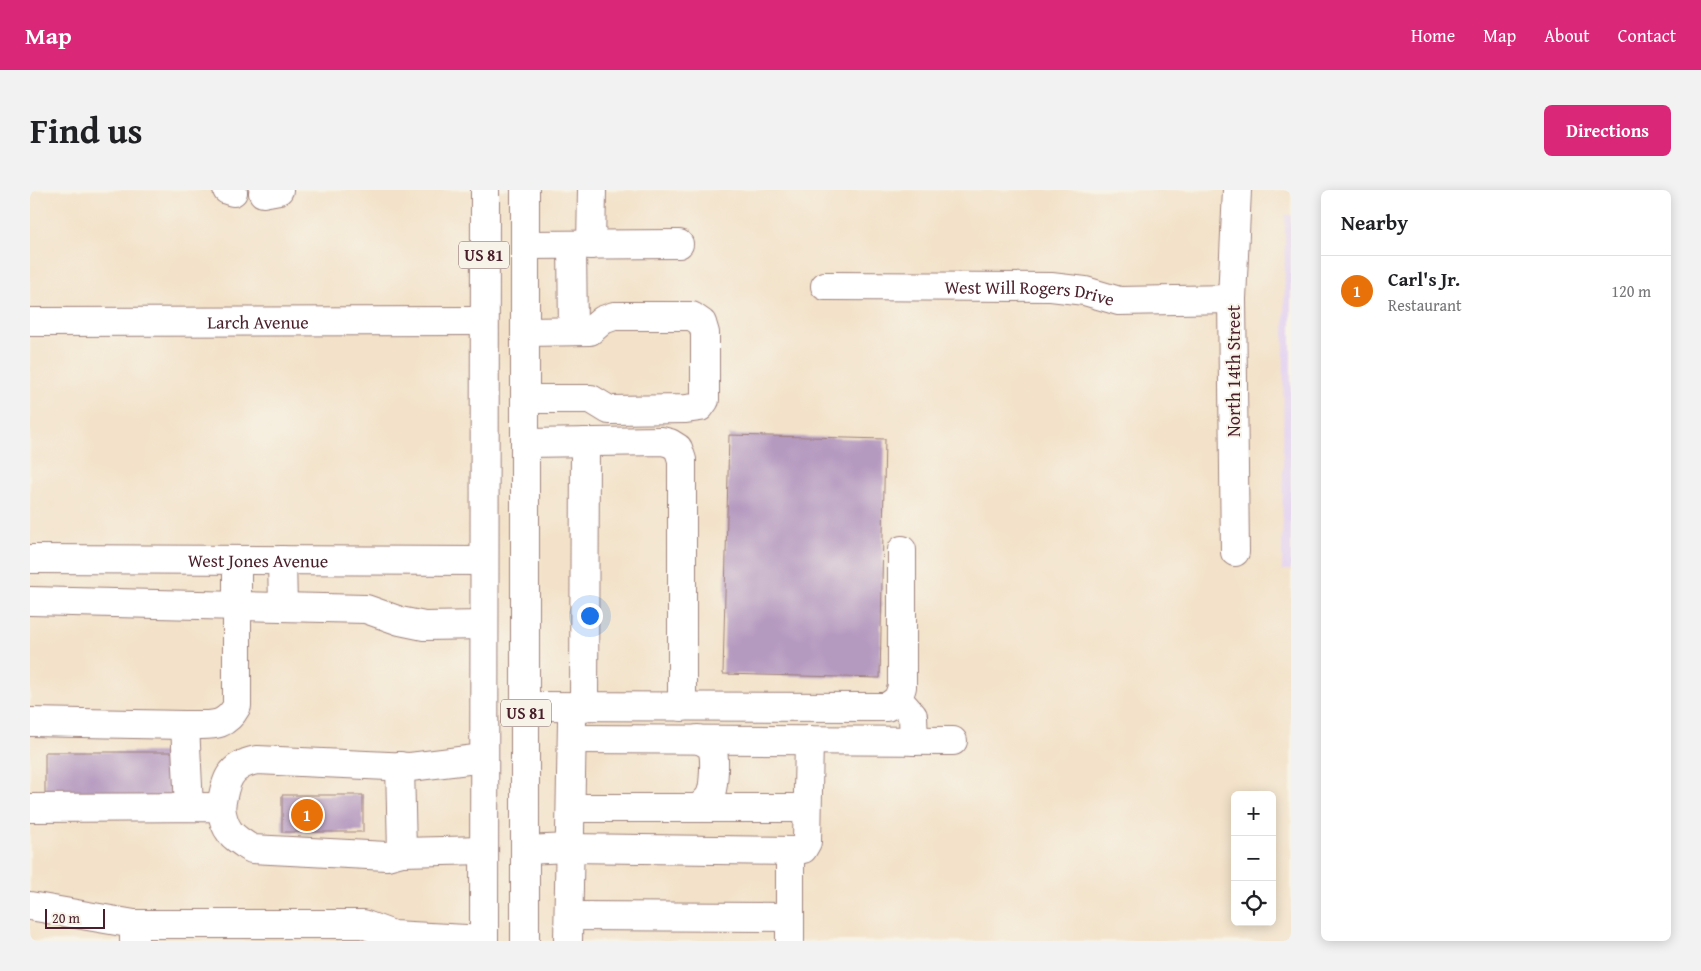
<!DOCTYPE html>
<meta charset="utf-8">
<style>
body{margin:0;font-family:"Gentium Book Plus",serif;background:#f2f2f2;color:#202124}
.controls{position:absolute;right:15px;bottom:15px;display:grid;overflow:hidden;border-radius:8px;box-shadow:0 2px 12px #0003}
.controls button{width:45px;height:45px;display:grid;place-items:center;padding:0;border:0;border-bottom:1px solid #e0e0e0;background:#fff;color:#202124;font:25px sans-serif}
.scale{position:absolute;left:15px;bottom:12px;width:60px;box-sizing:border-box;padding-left:5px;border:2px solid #4a1f2b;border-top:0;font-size:14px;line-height:18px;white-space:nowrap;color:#4a1f2b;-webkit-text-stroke:4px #f7f3e8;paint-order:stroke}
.you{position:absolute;left:559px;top:425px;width:18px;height:18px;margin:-12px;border:4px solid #fff;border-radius:50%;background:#1a73e8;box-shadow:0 0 0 8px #1a73e833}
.badge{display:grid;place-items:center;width:32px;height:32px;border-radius:50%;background:#db2777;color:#fff;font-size:16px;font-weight:700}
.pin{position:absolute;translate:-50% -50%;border:2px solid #fff;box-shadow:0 1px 5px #0006}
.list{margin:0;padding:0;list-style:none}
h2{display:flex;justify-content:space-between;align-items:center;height:65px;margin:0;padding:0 20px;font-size:21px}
h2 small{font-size:16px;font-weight:400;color:#757577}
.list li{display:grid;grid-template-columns:32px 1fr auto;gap:15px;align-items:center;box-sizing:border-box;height:70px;padding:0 20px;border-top:1px solid #e0e0e0}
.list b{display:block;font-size:19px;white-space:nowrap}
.list p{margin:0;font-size:16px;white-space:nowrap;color:#757577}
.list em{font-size:16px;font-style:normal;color:#757577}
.icon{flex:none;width:28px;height:28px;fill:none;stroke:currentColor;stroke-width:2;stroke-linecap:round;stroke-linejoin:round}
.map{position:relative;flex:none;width:1261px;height:751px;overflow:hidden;border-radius:8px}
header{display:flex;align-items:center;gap:30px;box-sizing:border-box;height:70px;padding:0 25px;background:#db2777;color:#fff}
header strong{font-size:24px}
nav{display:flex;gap:28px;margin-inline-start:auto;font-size:18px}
.intro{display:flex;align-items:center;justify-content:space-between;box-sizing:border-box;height:120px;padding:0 30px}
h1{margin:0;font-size:35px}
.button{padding:12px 22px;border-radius:8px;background:#db2777;color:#fff;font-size:18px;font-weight:700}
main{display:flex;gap:30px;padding:0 30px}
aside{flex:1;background:#fff;border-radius:8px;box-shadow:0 2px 12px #0003}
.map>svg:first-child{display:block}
.built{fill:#e4d3f1}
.building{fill:#b59ac0}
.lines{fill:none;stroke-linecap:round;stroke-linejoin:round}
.minor-casing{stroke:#9e807a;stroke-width:30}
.major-casing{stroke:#9e807a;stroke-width:30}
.minor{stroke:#fff;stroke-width:28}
.major{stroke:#fff;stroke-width:28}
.labels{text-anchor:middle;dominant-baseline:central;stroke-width:4;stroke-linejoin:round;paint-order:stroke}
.shield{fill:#f7f3e8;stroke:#7e5f64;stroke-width:1}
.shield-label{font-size:16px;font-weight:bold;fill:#4a1f2b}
.street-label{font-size:18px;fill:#4a1f2b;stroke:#f7f3e8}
</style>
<header>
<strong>Map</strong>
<nav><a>Home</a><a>Map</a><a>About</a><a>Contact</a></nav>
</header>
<div class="intro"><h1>Find us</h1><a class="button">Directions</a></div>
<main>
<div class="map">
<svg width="1261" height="751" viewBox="0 0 1261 751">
<rect width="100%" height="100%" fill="#f7f3e8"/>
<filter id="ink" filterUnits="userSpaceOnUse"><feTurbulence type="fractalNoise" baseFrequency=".02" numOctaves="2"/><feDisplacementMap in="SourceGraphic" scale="10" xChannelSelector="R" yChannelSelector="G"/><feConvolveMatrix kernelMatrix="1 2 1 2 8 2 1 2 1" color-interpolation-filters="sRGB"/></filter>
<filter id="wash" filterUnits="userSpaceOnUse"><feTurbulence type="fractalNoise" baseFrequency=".0096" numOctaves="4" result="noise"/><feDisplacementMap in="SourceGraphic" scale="20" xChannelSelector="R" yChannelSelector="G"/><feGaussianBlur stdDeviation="1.12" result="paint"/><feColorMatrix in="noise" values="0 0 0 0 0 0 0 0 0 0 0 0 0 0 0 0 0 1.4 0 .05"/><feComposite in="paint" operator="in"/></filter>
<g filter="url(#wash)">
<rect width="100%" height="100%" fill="#f3e2c9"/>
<path class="built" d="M1255,25H1261V380H1252Z"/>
<g id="blocks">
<path class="building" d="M699,245L855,249L850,488L693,484Z
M15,562H153V608L15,607Z
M252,605H333V642H252Z"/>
</g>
</g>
<g filter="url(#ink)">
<use href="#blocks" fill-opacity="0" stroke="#9e807a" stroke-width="1"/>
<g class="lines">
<defs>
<g id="minor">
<path d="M197,0L203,2"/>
<path d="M233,3L249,0"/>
<path d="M495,55L649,54"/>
<path d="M542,55L543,141"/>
<path d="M561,55L562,0"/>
<path id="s1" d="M795,96L1021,97L1055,101L1089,111L1202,109"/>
<path id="s2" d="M0,132L454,131"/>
<path d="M496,209H561L579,220L656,219L670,217L675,210V143L672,133L662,126H584L573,130L560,141L496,142"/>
<path d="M496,253L632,251L640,253L648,258L652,270V517"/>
<path d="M1205,362L1202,109L1207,0"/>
<path id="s3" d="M0,369L454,371"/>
<path d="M252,370L253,417"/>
<path d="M0,411L336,419L370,431L394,436L454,435"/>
<path d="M868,509L883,526L884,551"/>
<path d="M496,516L857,517L868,509L872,497V360"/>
<path d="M554,517L555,252"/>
<path d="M0,532L155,535L159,617"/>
<path d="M155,535C179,534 194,540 207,516V370"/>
<path d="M543,549L923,551"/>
<path d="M370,576L372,662"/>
<path d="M191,617C195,591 199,575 227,570L380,577L454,568"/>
<path d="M0,618L191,617C194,641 202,647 222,659L357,666L372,662L454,660"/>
<path d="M541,618H777"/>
<path d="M668,618C673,614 679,609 681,603C684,595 685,570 683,562C681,555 674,552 668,549"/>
<path d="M496,660L539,658L765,661L773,659L777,652L779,550"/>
<path d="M760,661V751"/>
<path d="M0,716L104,734"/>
<path d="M539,726L760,727"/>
<path d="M104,751V734H333L363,745L454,750"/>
<path d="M538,751L542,531"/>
</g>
<path id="major" d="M454,751L455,0
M495,751V0"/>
</defs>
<use href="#minor" class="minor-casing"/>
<use href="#major" class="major-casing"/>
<use href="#minor" class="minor"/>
<use href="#major" class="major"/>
</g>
</g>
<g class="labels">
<g class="shield">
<rect x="429" y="51.5" width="50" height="27" rx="4"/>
<rect x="471" y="509.5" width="50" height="27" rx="4"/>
</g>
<g class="shield-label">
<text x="454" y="65">US 81</text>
<text x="496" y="523">US 81</text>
</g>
<g class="street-label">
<text stroke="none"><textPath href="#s1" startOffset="205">West Will Rogers Drive</textPath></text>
<text stroke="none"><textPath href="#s2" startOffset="228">Larch Avenue</textPath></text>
<text transform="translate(1203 181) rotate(-90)">North 14th Street</text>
<text stroke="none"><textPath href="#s3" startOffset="228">West Jones Avenue</textPath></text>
</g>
</g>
</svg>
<div class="controls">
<button>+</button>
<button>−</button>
<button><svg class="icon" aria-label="locate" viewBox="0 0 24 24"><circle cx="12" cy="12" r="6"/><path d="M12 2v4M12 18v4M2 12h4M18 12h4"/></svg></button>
</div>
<div class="scale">20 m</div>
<div class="you"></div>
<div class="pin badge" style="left:277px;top:625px;background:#e8710a">1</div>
</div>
<aside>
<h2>Nearby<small></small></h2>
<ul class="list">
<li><span class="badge" style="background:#e8710a">1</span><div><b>Carl's Jr.</b><p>Restaurant</p></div><em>120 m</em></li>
</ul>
</aside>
</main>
